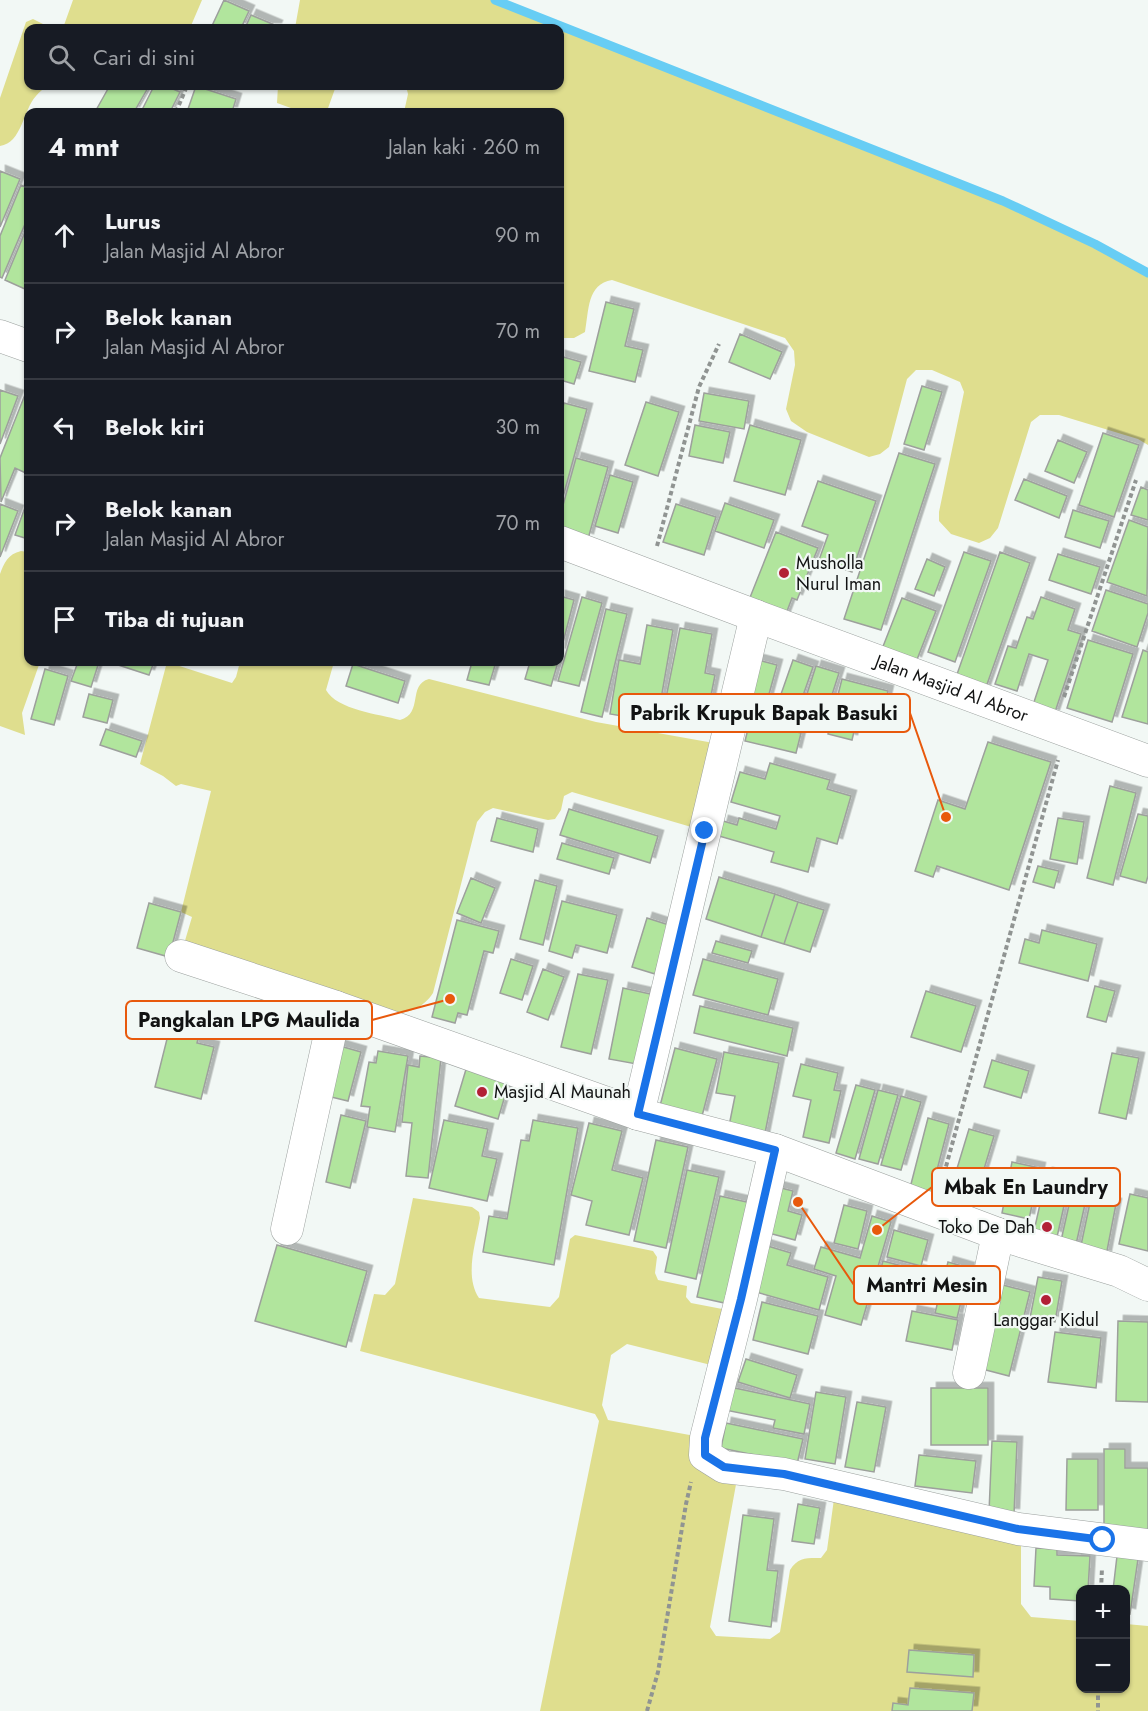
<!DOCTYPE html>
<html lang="id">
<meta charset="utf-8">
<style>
body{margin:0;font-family:Jost,sans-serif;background:#242831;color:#f1f3f6}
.controls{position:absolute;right:18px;bottom:18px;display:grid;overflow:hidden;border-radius:12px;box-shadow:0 2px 4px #0004}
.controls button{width:54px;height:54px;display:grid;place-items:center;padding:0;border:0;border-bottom:2px solid #363941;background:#171b24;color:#f1f3f6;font:30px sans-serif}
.stop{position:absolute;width:18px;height:18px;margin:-14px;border:4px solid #1a73e8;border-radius:50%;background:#fff}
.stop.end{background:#1a73e8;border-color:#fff;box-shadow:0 2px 6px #0008}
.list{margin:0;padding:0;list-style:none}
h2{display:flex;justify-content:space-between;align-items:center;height:78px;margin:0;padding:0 24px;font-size:26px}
h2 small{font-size:20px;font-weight:400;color:#9ea1a6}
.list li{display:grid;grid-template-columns:39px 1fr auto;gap:18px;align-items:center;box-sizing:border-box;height:96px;padding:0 24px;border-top:2px solid #363941}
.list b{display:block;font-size:22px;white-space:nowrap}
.list p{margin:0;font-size:20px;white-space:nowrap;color:#9ea1a6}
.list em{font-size:20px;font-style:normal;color:#9ea1a6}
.icon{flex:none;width:33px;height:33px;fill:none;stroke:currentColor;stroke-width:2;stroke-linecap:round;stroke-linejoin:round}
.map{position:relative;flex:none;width:1148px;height:1711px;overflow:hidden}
.search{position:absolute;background:#171b24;box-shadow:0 2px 4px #0004;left:24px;top:24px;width:540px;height:66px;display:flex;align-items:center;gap:15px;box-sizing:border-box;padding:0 21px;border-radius:12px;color:#9ea1a6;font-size:22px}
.panel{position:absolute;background:#171b24;box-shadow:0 2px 4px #0004;left:24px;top:108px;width:540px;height:558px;border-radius:12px}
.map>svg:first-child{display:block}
.green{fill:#dfde8e}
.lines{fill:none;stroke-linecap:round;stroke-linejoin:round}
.stream{stroke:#67cdf4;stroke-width:9}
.building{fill:#b1e59d;stroke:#9da09c;stroke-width:1.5;filter:url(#shadow)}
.street-casing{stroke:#9ba09e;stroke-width:33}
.path{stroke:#909492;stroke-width:4;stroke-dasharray:4.5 3;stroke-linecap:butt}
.street{stroke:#fff;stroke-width:32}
.route{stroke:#1a73e8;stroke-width:8}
.poi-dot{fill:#b22036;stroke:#f2f8f5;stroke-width:2}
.labels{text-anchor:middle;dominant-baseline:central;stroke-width:4.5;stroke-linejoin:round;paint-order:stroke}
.poi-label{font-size:18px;fill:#121313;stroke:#f2f8f5;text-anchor:start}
.street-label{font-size:18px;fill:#121313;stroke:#f2f8f5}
.leader{fill:none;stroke:#e8590c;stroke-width:2}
.callout-dot{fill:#e8590c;stroke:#f2f8f5;stroke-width:2}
.callout{fill:#f2f8f5;stroke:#e8590c;stroke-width:2}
.callout-label{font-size:20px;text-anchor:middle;font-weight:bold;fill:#121313}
</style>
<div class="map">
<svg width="1148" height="1711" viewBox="0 0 1148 1711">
<defs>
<filter id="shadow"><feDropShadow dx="5.5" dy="-5.5" stdDeviation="0" flood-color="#0004"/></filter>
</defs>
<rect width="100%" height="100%" fill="#f2f8f5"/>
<path class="green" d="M73,0H202L190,28H63Z
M300,0H495L1003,201L1095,244L1148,273V445L1138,439L1059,415H1040L1031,422L998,528L990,538L979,543L951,534L939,521V512L964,392L960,382L932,370H916L907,379L889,447L880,454L869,457L807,432L791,421L786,409L795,365L794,351L785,338L612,280C587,284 589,310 585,332L574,338H560V112H404L408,94L406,86H560V28H295Z
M33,19L51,28H28V86H47C43,89 39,92 36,96C23,110 22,143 0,146V98L26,22Z
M278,86H336L327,111L324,112H302L277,103Z
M21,551L28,552V662H40L22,713L25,735L0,726V574C4,563 8,554 21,551Z
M167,662L232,683L236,677L240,662H334L326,690C337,710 379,714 400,720C424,713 407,685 429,679L596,722L725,745L705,831L572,792L564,796L561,810L555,819L548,820L493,808L485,812L477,822L433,993C423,1008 411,1012 394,1014L184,944L192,917L181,912L211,791L181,784L176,786L163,776L140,764Z
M413,1198L472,1207L479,1212L480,1218C476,1243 464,1275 479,1298L550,1307L559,1297L570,1239L575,1235L653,1251L657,1257L655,1273L658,1280L687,1286L686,1297L691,1303L738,1312L723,1368L627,1344L611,1355L602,1405L608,1420L706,1438L739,1468L710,1627L716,1636L770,1639L780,1632L790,1570C798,1557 807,1558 821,1558L827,1550L834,1499L1021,1536V1604L1031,1617L1080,1621V1688H1126V1624L1148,1626V1711H972L973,1693L910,1688L908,1705L893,1703L892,1711H540L599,1421L595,1414L360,1351L374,1294L385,1295L395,1284Z"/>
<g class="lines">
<path class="stream" d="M495,0L1003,201L1095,244L1148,273"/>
</g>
<path class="building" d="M224,0L249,11L241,28H211Z
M251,15L277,26L276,28H245Z
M106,86H149L134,112H95L109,87Z
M154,86H166L180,92L170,112H141Z
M196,86L236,99L232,112H187Z
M0,171L20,179L0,227Z
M21,185L28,188V217L2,278L0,277V236Z
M28,225V286L27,290L5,280Z
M606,302L634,309L625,346L643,350L635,382L589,371Z
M740,334L782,352L770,379L729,362Z
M560,356L581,362L574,384L560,380Z
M922,386L942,392L924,450L904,444Z
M28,387V474L15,468L1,502L0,458Z
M0,390L18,396L0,444Z
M704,393L749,401L744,429L699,421Z
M646,402L679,412L658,476L625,465Z
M564,403L587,409L560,508V419Z
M695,425L730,432L723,463L689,456Z
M750,425L801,440L785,495L734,481Z
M1103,433L1139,445L1114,517L1079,505Z
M1058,440L1087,452L1074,483L1045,471Z
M899,453L935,464L881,630L844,619Z
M576,458L608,467L588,539L560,531V516Z
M610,475L633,482L618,533L595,526Z
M1024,479L1067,496L1059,518L1015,500Z
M818,481L876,501L852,572L819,560L828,535L802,526Z
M1141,487L1148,490V520L1131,515Z
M28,499V539L15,535Z
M725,503L774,520L764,548L715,531Z
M0,504L18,511L0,557Z
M676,504L716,517L704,555L663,542Z
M1073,510L1109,521L1100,548L1065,537Z
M1129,520L1148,527L1147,596L1107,582Z
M776,532L818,548L797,600L792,598L784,619L747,605Z
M964,552L991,561L955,662L928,652Z
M1000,552L1030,563L985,690L955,680Z
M1058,554L1100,567L1091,594L1049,580Z
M927,559L945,567L934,596L915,589Z
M1106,590L1148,604V613L1137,647L1092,631Z
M560,596L574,600L560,654Z
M582,597L602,603L579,686L558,681Z
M1041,597L1075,609L1068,630L1081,634L1054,715L1032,708L1048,660L1029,654L1017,691L995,684L1008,646L1016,648L1027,617L1033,619Z
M902,598L936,611L916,662L882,649Z
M606,609L627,614L602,717L581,712Z
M647,625L673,630L657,722L610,714L619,660L640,664Z
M680,628L712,634L705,673L715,675L706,721L663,713Z
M1088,640L1133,654L1112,722L1067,708Z
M1143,650L1148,652V724L1122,717Z
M758,660L777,665L763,716L745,711Z
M793,660L813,667L793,724L773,717Z
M78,662H99L91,687L71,681Z
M109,662H154L149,675Z
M472,662H496L489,685L467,680Z
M530,662H558L551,686L525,679Z
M353,664L405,681L398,703L346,686Z
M816,666L839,673L820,732L797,725Z
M45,669L68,676L54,725L31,719Z
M842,679L888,691L884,708L861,702L852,740L828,734Z
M89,694L113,700L107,723L83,717Z
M750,721L801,733L796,753L745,741Z
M106,729L142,741L136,757L100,745Z
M988,742L1051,762L1009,890L937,866L933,877L915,871L938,800L965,809Z
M770,763L830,780L827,789L851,796L837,844L817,838L808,872L771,862L774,852L719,836L723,821L737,825L739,818L776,829L780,816L731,802L740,772L765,779Z
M1110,786L1136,793L1113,885L1087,878Z
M569,809L658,836L650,863L560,835Z
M1138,814L1148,816V876L1146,883L1120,876Z
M497,818L538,829L533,852L491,841Z
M1058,818L1084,822L1077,864L1050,859Z
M562,843L614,858L609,874L557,859Z
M1038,866L1059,871L1054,888L1033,882Z
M719,877L775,894L761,937L706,919Z
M471,878L495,888L481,923L457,913Z
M535,880L557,886L543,945L520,939Z
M775,894L798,902L784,944L761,937Z
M562,901L617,915L607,953L576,945L572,958L549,951Z
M798,902L824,910L810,952L784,944Z
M149,903L181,912L169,957L137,948Z
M647,918L669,925L655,974L632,967Z
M457,920L499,931L493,953L484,951L467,1015L458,1013L455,1023L432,1017Z
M1042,930L1097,944L1088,981L1019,963L1025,939L1039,943Z
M716,941L752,951L748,963L712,953Z
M511,959L533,966L522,1000L500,993Z
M703,959L778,979L768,1015L693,995Z
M543,969L564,977L548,1020L527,1012Z
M578,974L608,980L591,1054L561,1047Z
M1095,986L1115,991L1106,1022L1087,1017Z
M623,988L655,995L642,1065L609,1059Z
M926,991L976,1006L961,1052L911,1037Z
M700,1006L793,1028L787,1056L694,1033Z
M175,1007L204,1014L197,1043L214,1047L201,1099L155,1087Z
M340,1046L361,1052L348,1101L327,1096Z
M675,1048L717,1059L702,1116L660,1106Z
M378,1051L408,1056L395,1132L367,1127L370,1107L361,1106L369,1062L376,1063Z
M724,1052L779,1063L764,1138L728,1131L735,1096L716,1093Z
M1112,1053L1139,1058L1126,1119L1099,1113Z
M420,1056L441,1058L428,1178L406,1176L412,1123L402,1122L408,1065L419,1067Z
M992,1060L1029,1071L1021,1098L984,1087Z
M801,1064L838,1073L834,1090L841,1091L829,1143L803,1137L811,1100L793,1096Z
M467,1066L510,1079L498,1119L455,1106Z
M856,1085L875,1090L855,1159L836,1153Z
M878,1090L898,1095L878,1164L859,1159Z
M901,1096L921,1102L901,1170L881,1165Z
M341,1115L366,1121L350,1188L326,1182Z
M928,1118L949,1124L931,1193L910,1188Z
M444,1120L488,1129L482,1156L497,1159L487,1201L429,1188Z
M533,1120L578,1128L554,1265L483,1252L489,1216L507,1219L521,1140L529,1141Z
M589,1123L622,1131L612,1170L643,1178L629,1235L586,1225L592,1201L571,1195Z
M969,1129L994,1136L977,1192L952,1185Z
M656,1140L688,1147L666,1248L634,1241Z
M1012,1162L1040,1168L1029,1219L1002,1213Z
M687,1170L719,1177L696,1279L665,1272Z
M1047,1173L1070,1179L1057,1237L1034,1231Z
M773,1186L793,1191L788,1211L802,1215L795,1240L761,1231Z
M1072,1192L1087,1195L1075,1249L1060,1245Z
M1130,1194L1148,1198V1251L1119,1244Z
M720,1196L751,1203L729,1304L697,1297Z
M1091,1198L1116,1204L1106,1256L1080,1250Z
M844,1205L867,1211L858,1249L834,1243Z
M872,1216L891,1222L861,1325L825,1315L836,1276L814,1269L821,1247L860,1258Z
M894,1230L928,1240L921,1266L887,1257Z
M761,1244L791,1253L787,1265L828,1277L819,1310L749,1290Z
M277,1245L367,1271L346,1347L255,1321Z
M883,1261L921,1271L912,1300L875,1290Z
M948,1262L969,1268L957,1318L935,1313Z
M1038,1277L1062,1281L1055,1322L1030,1318Z
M999,1284L1030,1292L1009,1376L978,1368Z
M762,1302L818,1316L808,1354L753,1340Z
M912,1311L958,1320L952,1350L906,1341Z
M1118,1321L1148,1322V1402L1116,1401Z
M1055,1332L1101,1338L1096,1388L1048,1382Z
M746,1359L797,1375L790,1398L738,1382Z
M730,1387L810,1404L804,1434L773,1428L775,1420L725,1410Z
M931,1388H988V1445H931Z
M816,1392L846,1397L835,1464L805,1459Z
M857,1402L886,1407L874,1472L845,1467Z
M726,1423L803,1439L797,1464L721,1448Z
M992,1441L1017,1442L1014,1514L989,1512Z
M1104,1449H1125V1468H1148V1532H1104Z
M919,1455L976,1461L972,1493L915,1486Z
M1067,1459H1098V1510H1066Z
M798,1504L820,1508L814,1544L792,1541Z
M743,1515L774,1519L767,1570L778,1571L771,1627L729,1621Z
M1036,1548L1057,1549V1555L1090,1556L1088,1590H1080V1601L1050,1599V1587L1034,1586Z
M1117,1556L1138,1559L1130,1614L1126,1613V1590H1113Z
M909,1650L974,1655L973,1677L907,1672Z
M910,1688L974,1693L972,1711H892L893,1703L908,1705Z"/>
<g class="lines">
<defs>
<g id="street">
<path d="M0,336L28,346"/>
<path id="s1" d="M560,542L756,616L1148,761"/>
<path d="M181,956L336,1007L638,1114L775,1150L998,1234L1119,1271L1148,1285"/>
<path d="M638,1114L756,616"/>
<path d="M775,1150L741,1299L706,1438L705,1455L724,1467L784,1474L1018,1529L1148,1545"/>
<path d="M287,1229L336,1007"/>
<path d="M969,1373L998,1234"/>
</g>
</defs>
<use href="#street" class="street-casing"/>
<path class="path" d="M176,112L187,86
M657,546L699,387L719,344
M1064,697L1136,480
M942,1181L1058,760
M1101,1590L1102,1568
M1098,1688V1711
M647,1711L658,1672L686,1504L691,1482"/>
<use href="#street" class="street"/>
</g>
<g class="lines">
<path class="route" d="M705,831L638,1114L775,1150L741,1299L705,1438V1455L724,1467L784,1474L1018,1529L1103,1540"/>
</g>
<g class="poi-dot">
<circle cx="784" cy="573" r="6"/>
<circle cx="482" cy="1092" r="6"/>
<circle cx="1047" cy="1227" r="6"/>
<circle cx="1046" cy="1300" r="6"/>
</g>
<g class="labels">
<g class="poi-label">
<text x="796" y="563">Musholla<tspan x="796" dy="21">Nurul Iman</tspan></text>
<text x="494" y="1092">Masjid Al Maunah</text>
<text x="1035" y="1227" text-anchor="end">Toko De Dah</text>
<text x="1046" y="1320" text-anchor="middle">Langgar Kidul</text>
</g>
<g class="street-label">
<text stroke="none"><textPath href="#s1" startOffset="418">Jalan Masjid Al Abror</textPath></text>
</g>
</g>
<path class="leader" d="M946 817L910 713M450 999L372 1020M877 1230L932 1187M798 1202L854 1285"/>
<g class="callout-dot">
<circle cx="946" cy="817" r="6"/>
<circle cx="450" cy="999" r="6"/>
<circle cx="877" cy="1230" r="6"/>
<circle cx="798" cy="1202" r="6"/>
</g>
<g class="callout">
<rect x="619" y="694" width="291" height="38" rx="6"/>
<rect x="126" y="1001" width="246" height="38" rx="6"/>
<rect x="932" y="1168" width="188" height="38" rx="6"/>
<rect x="854" y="1266" width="146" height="38" rx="6"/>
</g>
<g class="callout-label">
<text x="764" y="720">Pabrik Krupuk Bapak Basuki</text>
<text x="249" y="1027">Pangkalan LPG Maulida</text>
<text x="1026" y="1194">Mbak En Laundry</text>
<text x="927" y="1292">Mantri Mesin</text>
</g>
</svg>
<div class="controls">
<button>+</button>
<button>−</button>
</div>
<div class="stop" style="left:1103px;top:1540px"></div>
<div class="stop end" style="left:705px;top:831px"></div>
<div class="search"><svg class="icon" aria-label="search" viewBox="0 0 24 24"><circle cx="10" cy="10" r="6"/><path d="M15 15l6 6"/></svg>Cari di sini</div>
<section class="panel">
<h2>4 mnt<small>Jalan kaki · 260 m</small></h2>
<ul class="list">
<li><svg class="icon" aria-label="ahead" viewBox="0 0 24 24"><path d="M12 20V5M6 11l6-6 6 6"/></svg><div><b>Lurus</b><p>Jalan Masjid Al Abror</p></div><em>90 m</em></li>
<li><svg class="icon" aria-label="right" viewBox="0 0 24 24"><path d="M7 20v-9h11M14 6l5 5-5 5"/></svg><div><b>Belok kanan</b><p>Jalan Masjid Al Abror</p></div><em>70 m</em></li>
<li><svg class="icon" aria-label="left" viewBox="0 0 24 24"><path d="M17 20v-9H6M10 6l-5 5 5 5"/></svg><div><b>Belok kiri</b></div><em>30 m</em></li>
<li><svg class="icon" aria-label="right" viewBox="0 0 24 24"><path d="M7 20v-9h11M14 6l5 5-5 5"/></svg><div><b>Belok kanan</b><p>Jalan Masjid Al Abror</p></div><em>70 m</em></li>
<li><svg class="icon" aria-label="arrive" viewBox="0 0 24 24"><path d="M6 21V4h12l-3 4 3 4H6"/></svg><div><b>Tiba di tujuan</b></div></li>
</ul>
</section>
</div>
